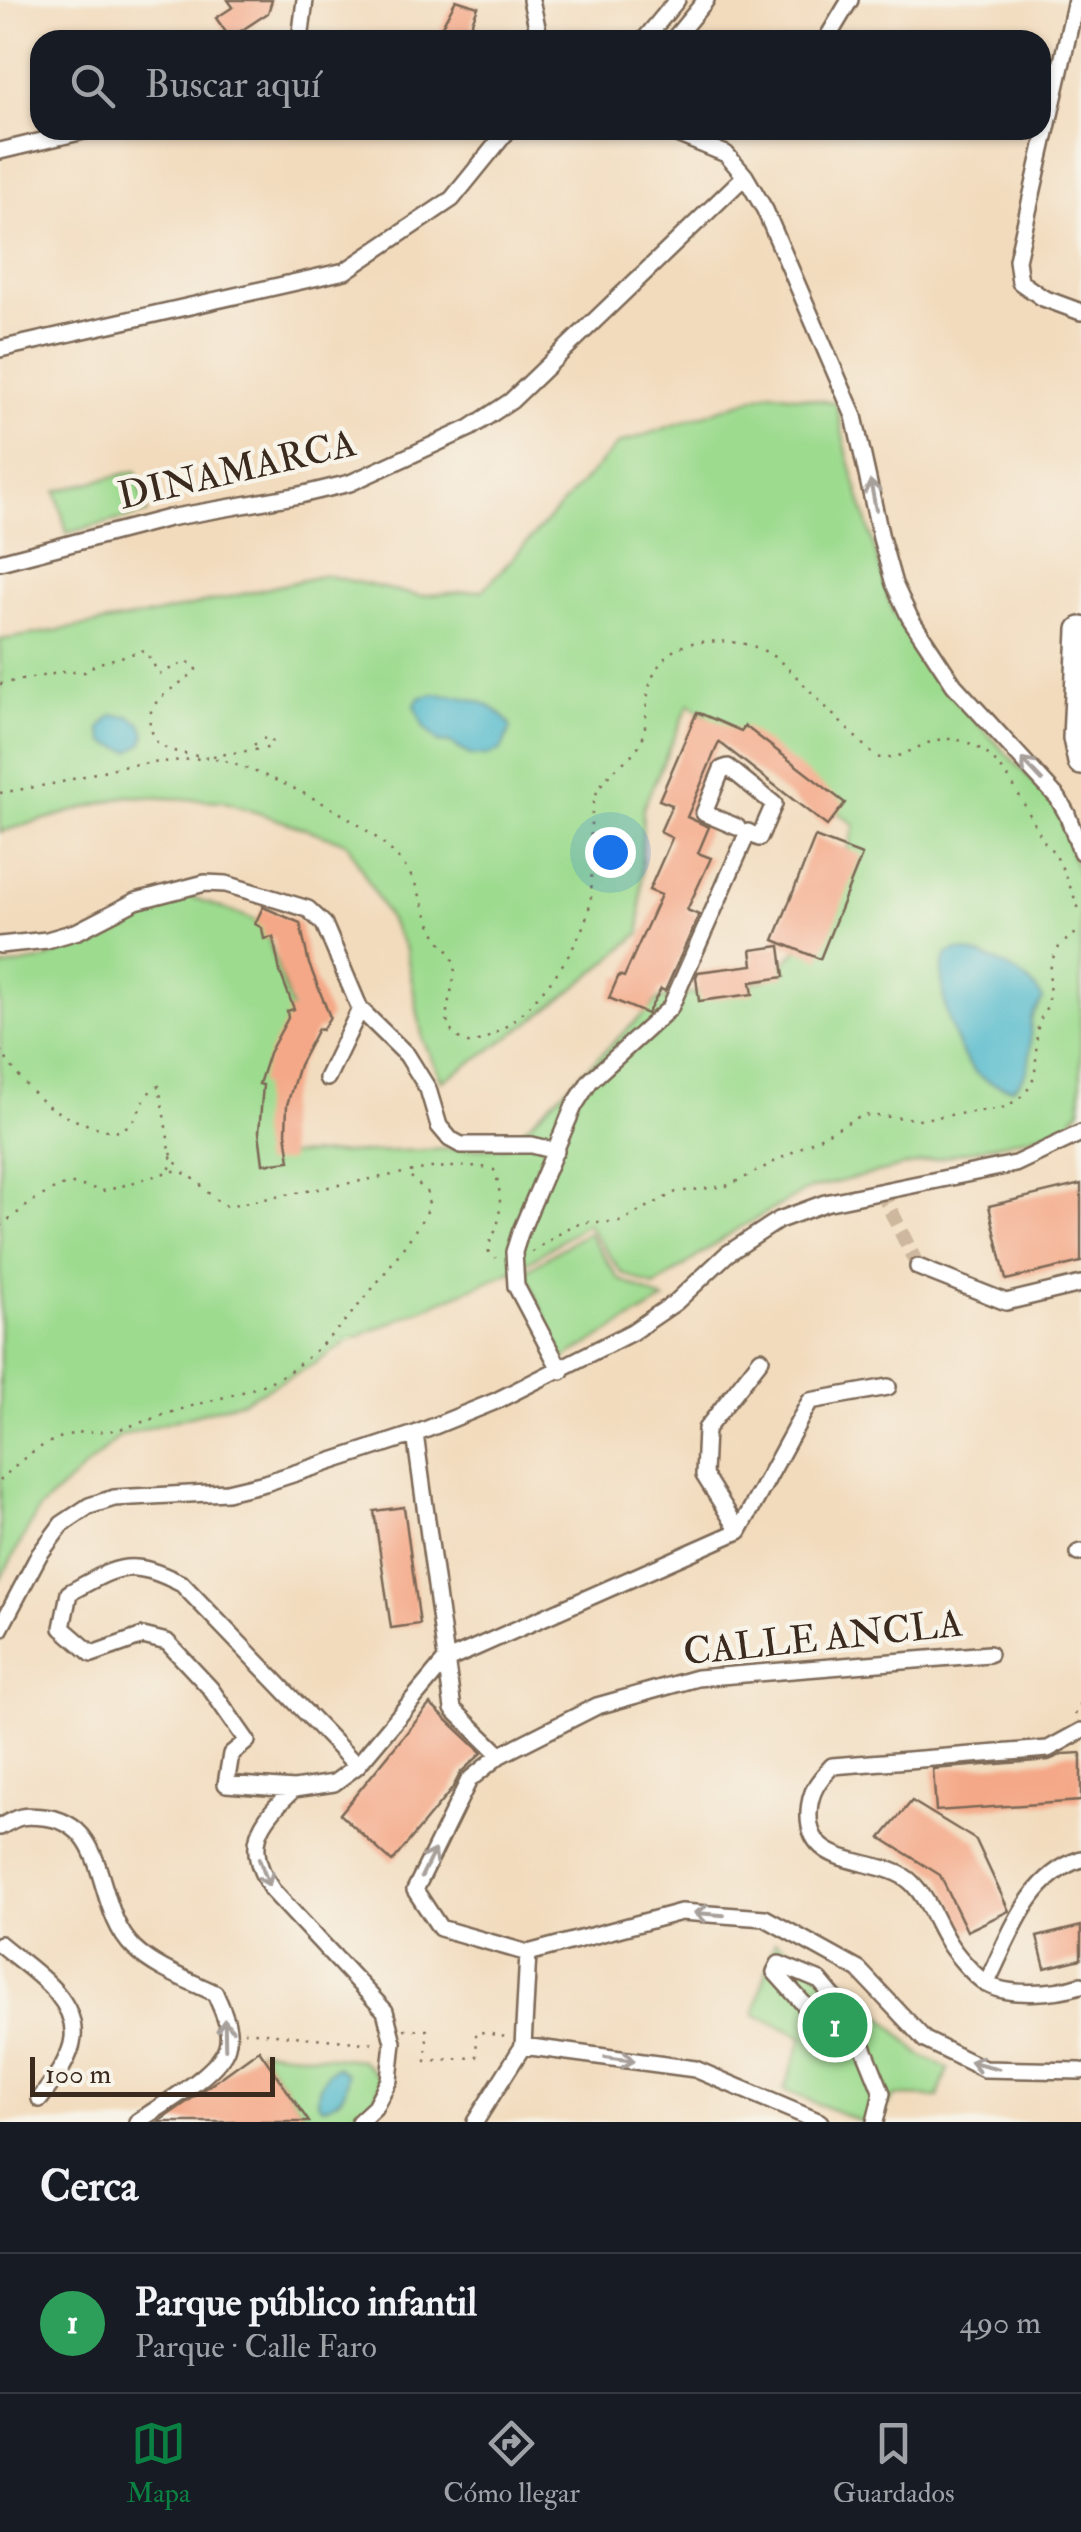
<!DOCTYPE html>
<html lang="es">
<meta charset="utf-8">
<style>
body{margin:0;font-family:"IM FELL Double Pica",serif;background:#242831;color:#f1f3f6}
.scale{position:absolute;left:30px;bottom:25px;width:245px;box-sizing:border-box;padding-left:10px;border:5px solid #3b2a1e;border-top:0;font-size:28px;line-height:35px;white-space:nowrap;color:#3b2a1e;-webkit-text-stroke:8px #f7f3e8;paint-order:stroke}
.you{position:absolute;left:610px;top:852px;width:35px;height:35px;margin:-25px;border:8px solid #fff;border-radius:50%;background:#1a73e8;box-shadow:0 0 0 15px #1a73e833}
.badge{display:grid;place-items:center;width:65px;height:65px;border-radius:50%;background:#0b8043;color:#fff;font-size:32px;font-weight:700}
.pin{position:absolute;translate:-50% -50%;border:5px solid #fff;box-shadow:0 2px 10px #0006}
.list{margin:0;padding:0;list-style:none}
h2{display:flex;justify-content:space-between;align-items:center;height:130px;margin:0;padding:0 40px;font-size:42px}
h2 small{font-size:32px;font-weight:400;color:#9ea1a6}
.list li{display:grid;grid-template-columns:65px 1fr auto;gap:30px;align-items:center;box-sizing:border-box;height:140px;padding:0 40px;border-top:2px solid #363941}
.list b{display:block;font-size:38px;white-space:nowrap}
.list p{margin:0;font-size:32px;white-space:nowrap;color:#9ea1a6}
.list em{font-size:32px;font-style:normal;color:#9ea1a6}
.icon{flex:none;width:55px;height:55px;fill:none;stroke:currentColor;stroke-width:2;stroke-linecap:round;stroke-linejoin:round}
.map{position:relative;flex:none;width:1081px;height:2122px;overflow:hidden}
.search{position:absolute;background:#171b24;box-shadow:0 2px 8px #0004;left:30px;right:30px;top:30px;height:110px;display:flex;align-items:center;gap:25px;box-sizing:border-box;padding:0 35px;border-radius:30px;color:#9ea1a6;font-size:38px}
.sheet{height:270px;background:#171b24}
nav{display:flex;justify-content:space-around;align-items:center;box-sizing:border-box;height:140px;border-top:2px solid #363941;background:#171b24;font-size:28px;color:#9ea1a6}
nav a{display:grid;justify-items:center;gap:5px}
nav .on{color:#0b8043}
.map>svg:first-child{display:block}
.green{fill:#9ddb8f;stroke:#6c8256;stroke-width:2.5}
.water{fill:#4fb9cc;stroke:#457275;stroke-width:2.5}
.building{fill:#f4a887}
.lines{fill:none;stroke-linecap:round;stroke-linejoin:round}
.street-tunnel{stroke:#cdb89d;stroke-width:15;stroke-dasharray:15 8;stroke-linecap:butt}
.street-casing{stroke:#7b6856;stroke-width:20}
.primary-casing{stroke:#7b6856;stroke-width:30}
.path{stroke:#7b6856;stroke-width:2.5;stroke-dasharray:2.5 8;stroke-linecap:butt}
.street{stroke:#fff;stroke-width:15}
.primary{stroke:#fff;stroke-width:25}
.oneway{stroke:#a79f9a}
.labels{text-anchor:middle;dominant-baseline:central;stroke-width:9;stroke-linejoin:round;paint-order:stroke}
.street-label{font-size:38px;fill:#3b2a1e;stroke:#f7f3e8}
</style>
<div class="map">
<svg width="1081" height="2122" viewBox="0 0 1081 2122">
<rect width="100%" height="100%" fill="#f7f3e8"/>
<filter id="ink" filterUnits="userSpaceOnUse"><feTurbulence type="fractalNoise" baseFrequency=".01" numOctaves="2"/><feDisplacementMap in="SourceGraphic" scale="20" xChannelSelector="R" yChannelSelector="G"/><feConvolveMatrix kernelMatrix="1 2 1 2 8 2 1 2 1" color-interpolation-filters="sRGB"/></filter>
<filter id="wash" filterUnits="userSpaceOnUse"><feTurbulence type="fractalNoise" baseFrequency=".0048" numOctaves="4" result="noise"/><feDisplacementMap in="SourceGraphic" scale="40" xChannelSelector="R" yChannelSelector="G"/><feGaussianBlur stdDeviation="2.25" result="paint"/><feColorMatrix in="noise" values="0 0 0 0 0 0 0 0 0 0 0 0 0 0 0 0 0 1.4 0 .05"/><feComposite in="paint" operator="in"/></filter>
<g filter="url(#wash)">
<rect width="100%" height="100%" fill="#f2dbbd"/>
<path class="green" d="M771,392L836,403L848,457L893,612L939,682L1057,807L1081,883V1109L1062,1129L809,1189L734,1231L654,1287L622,1273L587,1224L519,1268L350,1340L314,1364L243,1401L120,1436L39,1509L0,1580V968L43,960L181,893L263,923L294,1016L266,1156L505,1147L659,999L767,980L826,921L855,825L689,704L643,808L640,933C575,991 516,1035 442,1081L423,1040L406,950L347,843L223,801L127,796L0,832V640L156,614L325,575L419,596L483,590L618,444Z
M136,471L147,513L67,533L56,491Z
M588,1232L619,1279L664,1300L563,1359L525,1271Z
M775,1941L849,1983L919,2054L948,2069L938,2097L894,2096L877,2122H862L784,2090L803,2037L754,2014Z
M259,2050L362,2060L382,2080L373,2104L353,2122H309Z"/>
<path class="water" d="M434,694C462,696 497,700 511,728L501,750L487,756L470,755L450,743L439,742L424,728L415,705L419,698Z
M112,715L129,716L142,724L146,734L142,744L130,751L105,743L100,729Z
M958,950C989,955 1027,972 1043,999C1039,1008 1033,1010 1031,1020C1028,1046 1037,1069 1013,1088C1001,1087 985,1082 976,1073C954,1052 932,981 947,954Z
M337,2067L347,2074C348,2091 340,2104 323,2107L319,2104C315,2092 324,2072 337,2067Z"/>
<g id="blocks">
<path class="building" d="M228,0H272L268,13L230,38L216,18L233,7Z
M456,0L478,7L472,22L474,40H439L441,28Z
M697,712L741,731L745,726L845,803L827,826L719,742L687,817L709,827L698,853L711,858L687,910L699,915L665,991L661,989L647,1014L609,998L619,975L624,977L661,895L649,890L672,838L660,832L672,805L659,800Z
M815,837L862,855L820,959L774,940Z
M263,907L300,923L309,964L330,1017L322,1030L318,1029L299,1065L287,1105L286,1133L290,1161L263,1164L259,1132L263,1085L259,1084L269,1053L288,1018L287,1011L294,1009L280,972L273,937L264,939L262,928L255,924Z
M780,946L784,977L751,982L753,994L699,1001L696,977L698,972L753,965L751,950Z
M1081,1184V1262L1006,1280L989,1206Z
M404,1507L420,1624L391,1628L374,1511Z
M430,1704L482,1753L461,1772L452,1789L392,1862L340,1814Z
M1081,1753V1801L936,1811L933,1769L1049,1760L1063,1754Z
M912,1801L976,1840L1009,1911L967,1931L940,1875L881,1838Z
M1081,1926V1959L1045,1968L1037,1937Z
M259,2050L309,2122H158L194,2097Z"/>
</g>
</g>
<g filter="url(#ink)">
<use href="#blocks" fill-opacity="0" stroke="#7b6856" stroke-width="2.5"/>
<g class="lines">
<path class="street-tunnel" d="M881,1190L918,1267"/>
<defs>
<path id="street" d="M531,0L540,40
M1076,0L1017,260L1020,282L1043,298L1081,312
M300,40L305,0
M644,40L677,0
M673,40L706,0
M826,40L850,0
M667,130L726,154L745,176L765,210L854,416L881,538L894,584L910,618L954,685L1058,798L1067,814L1081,852
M0,151L88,130
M0,349L345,271L452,199L508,130
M0,562L169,518L300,495L350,483L470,428L511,401L745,176
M0,945L47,940L78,931L136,901L205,883L226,884L308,909L324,924L360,1009L407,1055L428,1089L439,1126L450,1139L461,1145H532L556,1151
M327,1078L360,1009
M918,1267L1006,1302L1081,1284
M561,1371L516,1286L514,1252L520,1233L574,1106L590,1081L670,1008L748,832L759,838L774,804L728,767L722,769L704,813L737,827
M415,1434L453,1709L500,1755
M739,1531L704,1475L706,1429L761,1359
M1078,1553L1081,1552
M0,1629L39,1555L62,1524L89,1506L114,1498L227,1492L265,1483L415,1434L496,1401L632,1332L676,1302L727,1254L779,1220L825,1203L1015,1164L1081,1133
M1081,1731L1048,1749L832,1766C818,1781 810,1791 809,1812C806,1873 883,1854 912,1883C929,1900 936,1923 948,1942C956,1955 972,1973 984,1982C1006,1998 1057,1993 1081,1985
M357,1766L182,1584C129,1557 118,1566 69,1593L62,1628L92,1654L143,1636L167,1642L210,1688L247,1741L231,1754L226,1784L294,1789L334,1783L357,1766L445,1661L739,1531L810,1401L888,1387
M294,1789C258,1822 243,1846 272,1890L385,2011L393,2042L389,2080L374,2108L359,2122
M0,1827C19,1816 22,1815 43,1817C112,1823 92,1907 134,1948C156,1969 188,1980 215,1993C222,2010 232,2027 227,2046C220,2073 160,2106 137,2122
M0,1944C28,1968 77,1996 73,2038C71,2059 52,2082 40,2099
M528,1953L440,1928L415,1890L469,1780L500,1755L597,1706L697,1678L989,1654
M528,1953L681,1912L765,1918L859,1970L925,2040L984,2069L1081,2071
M986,1984C1010,1937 1027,1877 1081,1859
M827,2043L819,2021L775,1972L779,1964L820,1981L852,2019L882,2093L875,2122
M523,2046L695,2069L820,2122
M475,2122L523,2046L528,1953"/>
<path id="primary" d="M1081,630L1076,738L1081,762"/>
</defs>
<use href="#street" class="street-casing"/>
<use href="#primary" class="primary-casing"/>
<path class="path" d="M0,684L63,672H85L96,664L145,650L159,674L186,662L194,664L196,670C173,693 132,702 158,744C179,757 207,755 231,763C282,780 370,821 402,863C419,883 423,909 434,932C439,941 447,948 452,957C465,986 422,1027 471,1044C520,1032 586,948 591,897C593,867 586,819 597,792C607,769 639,758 644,733C648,712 644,695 654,674C663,655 679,643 701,642C765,638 776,656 817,698C836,718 856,738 876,757C902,764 923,737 950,739C1000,742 1021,801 1042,838C1046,845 1052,849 1056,856C1066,874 1073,895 1081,914
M213,756L267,748L272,745V739L265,738L247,749
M0,793L58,783L121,766L205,758
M0,1050C36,1103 52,1117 115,1132C145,1123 137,1094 159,1086L172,1162L169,1171
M171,1153L179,1168
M0,1226L36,1199L60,1186L73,1184L105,1191L171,1171C198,1170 205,1198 227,1206L430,1168L479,1166L494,1170C501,1186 502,1213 496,1229C492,1240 488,1242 489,1253L496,1258
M532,1252L571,1226L588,1222H619L676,1192L726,1186L744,1178L862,1115L921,1119L1002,1108C1047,1088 1032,1063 1038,1027C1040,1016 1048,1009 1049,997C1050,982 1048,964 1057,950C1063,941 1073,936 1081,929
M0,1481C22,1457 51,1435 85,1432C98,1431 110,1432 123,1428C145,1422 167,1413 189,1407C221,1397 253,1392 283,1375C332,1347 401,1256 429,1208L428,1193L409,1175
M1075,1715L1081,1703
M404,2029L427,2030L426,2061L477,2057L476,2031L506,2037
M244,2031L375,2044"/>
<use href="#street" class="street"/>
<use href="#primary" class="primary"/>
</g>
<defs><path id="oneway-shaft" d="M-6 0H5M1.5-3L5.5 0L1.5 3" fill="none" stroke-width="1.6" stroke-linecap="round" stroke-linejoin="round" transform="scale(2.5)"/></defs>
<g class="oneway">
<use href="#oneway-shaft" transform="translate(873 495) rotate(-101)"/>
<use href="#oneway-shaft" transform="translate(1032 770) rotate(-133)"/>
<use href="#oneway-shaft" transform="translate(428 1863) rotate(-64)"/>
<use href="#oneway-shaft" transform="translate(264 1872) rotate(69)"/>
<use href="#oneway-shaft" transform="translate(709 1914) rotate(-175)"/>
<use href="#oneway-shaft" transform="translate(225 2034) rotate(-91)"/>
<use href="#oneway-shaft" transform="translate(620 2059) rotate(8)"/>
<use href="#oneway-shaft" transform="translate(984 2065) rotate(-166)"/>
</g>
</g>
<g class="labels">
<g class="street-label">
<text transform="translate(237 470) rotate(-13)">DINAMARCA</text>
<text transform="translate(823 1638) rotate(-6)">CALLE ANCLA</text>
</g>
</g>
</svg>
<div class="scale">100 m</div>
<div class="you"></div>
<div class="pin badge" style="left:835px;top:2025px;background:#2e9e5b">1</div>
<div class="search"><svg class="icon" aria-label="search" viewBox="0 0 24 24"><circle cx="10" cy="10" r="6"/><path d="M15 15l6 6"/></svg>Buscar aquí</div>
</div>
<section class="sheet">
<h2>Cerca<small></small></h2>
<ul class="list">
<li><span class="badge" style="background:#2e9e5b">1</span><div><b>Parque público infantil</b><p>Parque · Calle Faro</p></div><em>490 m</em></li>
</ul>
</section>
<nav>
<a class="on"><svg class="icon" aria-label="map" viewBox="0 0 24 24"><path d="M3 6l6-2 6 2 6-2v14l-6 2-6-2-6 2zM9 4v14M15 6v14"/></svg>Mapa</a>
<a><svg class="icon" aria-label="directions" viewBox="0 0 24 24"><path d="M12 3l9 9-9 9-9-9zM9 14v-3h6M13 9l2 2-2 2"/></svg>Cómo llegar</a>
<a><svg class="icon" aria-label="saved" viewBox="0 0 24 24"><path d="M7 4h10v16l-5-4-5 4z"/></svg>Guardados</a>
</nav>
